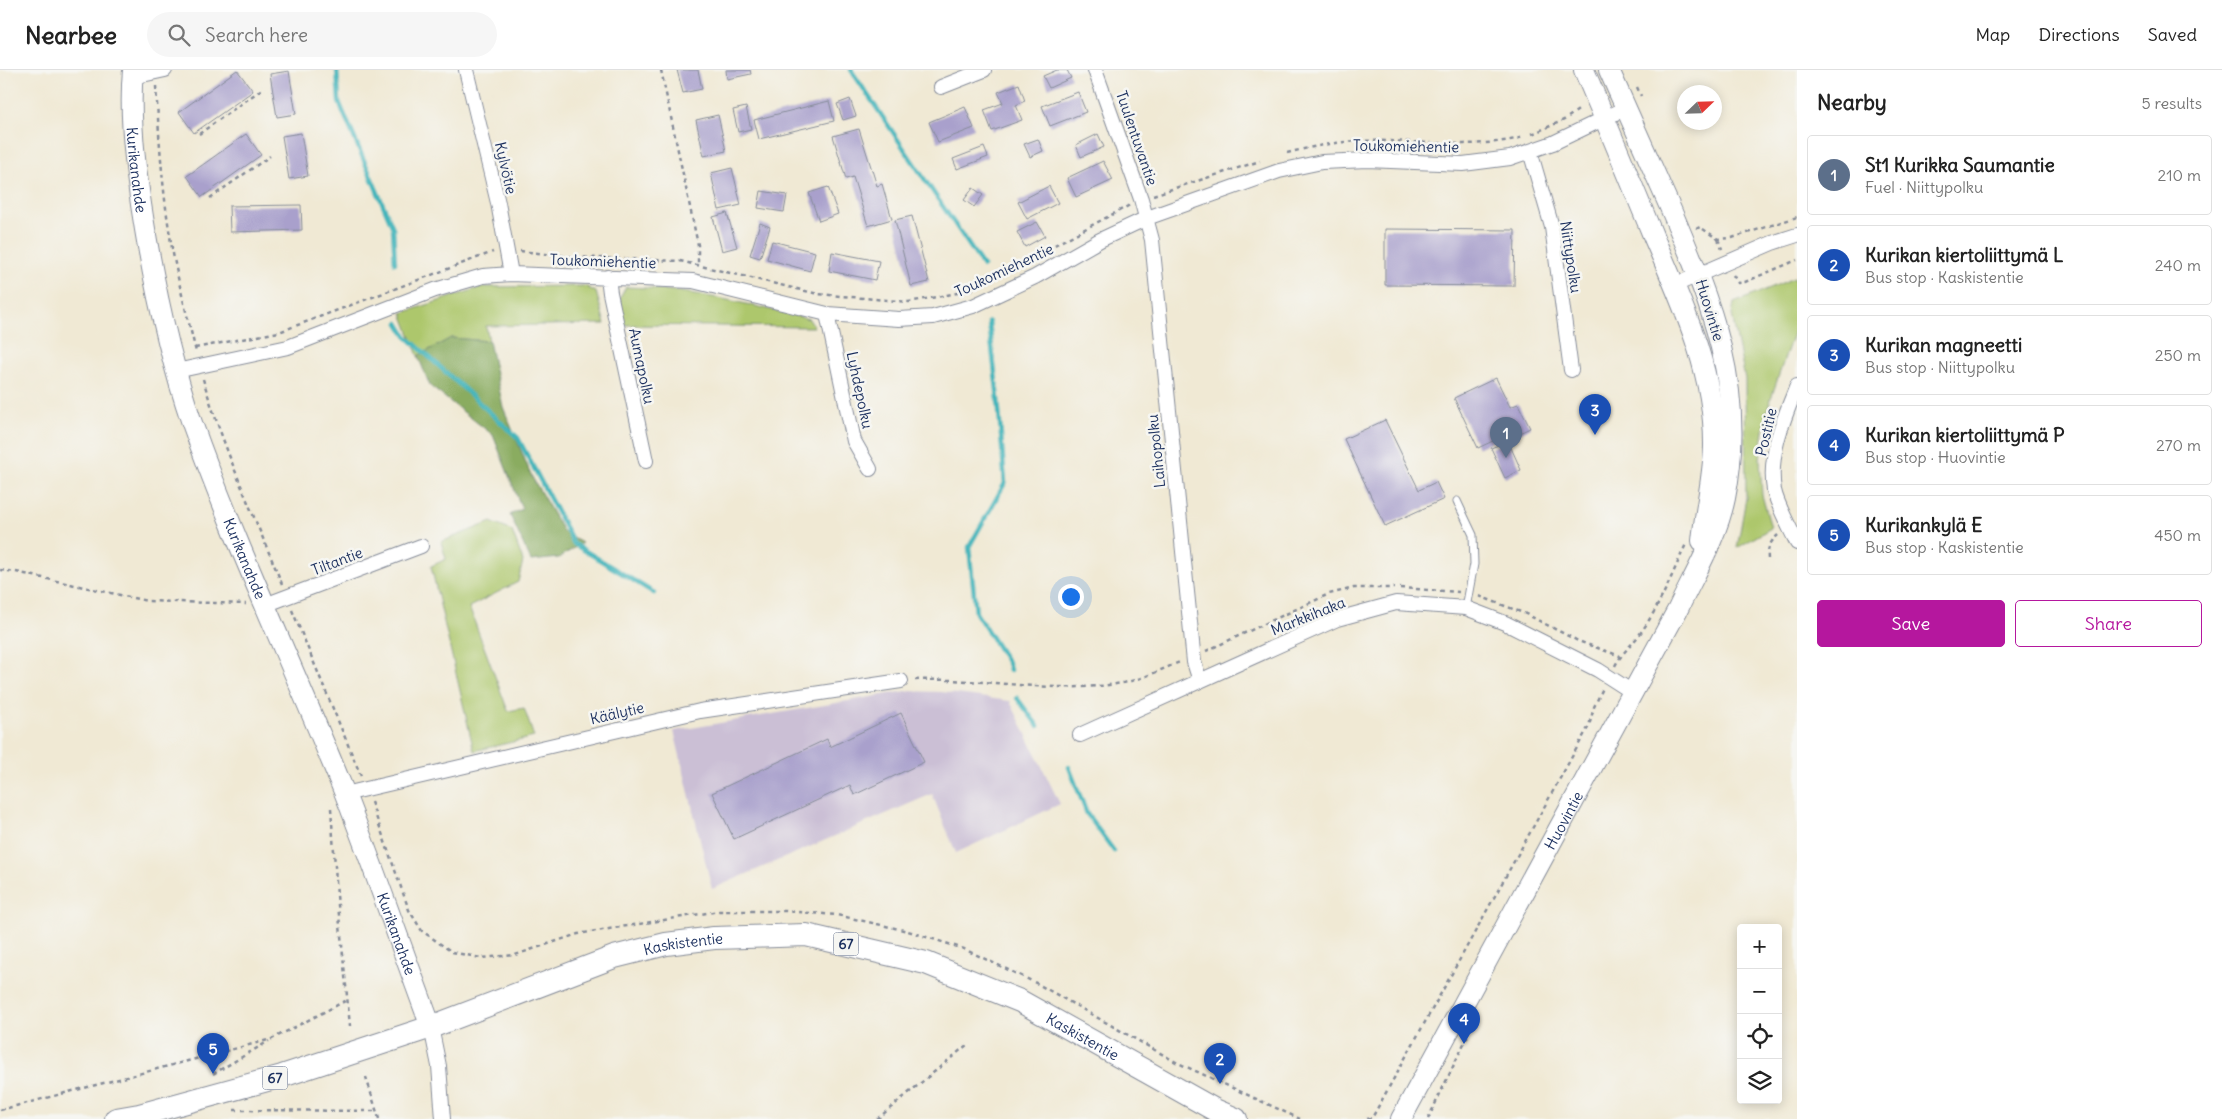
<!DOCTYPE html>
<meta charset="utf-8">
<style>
body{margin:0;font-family:Delius,sans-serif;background:#f6f6f6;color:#222}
.controls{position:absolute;right:15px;bottom:15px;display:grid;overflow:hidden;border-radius:5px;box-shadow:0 2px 12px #0003}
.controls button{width:45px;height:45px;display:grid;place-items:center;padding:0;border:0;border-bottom:1px solid #e0e0e0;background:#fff;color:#222;font:25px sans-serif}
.compass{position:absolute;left:1677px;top:15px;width:45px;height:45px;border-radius:50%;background:#fff;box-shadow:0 2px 12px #0003;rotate:67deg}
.you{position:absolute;left:1070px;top:526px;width:18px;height:18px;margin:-12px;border:4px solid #fff;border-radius:50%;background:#1a73e8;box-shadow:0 0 0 8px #1a73e833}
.badge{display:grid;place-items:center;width:32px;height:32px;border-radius:50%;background:#b5179e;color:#fff;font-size:16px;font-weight:700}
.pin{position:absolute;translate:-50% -41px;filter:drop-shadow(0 1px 2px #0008)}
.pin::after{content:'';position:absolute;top:26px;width:18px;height:15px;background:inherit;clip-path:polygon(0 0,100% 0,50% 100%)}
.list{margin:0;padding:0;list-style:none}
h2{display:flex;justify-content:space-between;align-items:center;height:65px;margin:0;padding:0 20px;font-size:21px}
h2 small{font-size:16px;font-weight:400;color:#767676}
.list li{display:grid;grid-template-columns:32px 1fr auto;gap:15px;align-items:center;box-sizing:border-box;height:80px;margin:0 10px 10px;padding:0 10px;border:1px solid #e0e0e0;border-radius:5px}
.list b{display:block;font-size:19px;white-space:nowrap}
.list p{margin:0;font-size:16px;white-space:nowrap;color:#767676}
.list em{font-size:16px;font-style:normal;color:#767676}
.actions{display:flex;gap:10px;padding:15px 20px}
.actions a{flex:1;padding:11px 0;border:1px solid #b5179e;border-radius:5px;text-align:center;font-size:18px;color:#b5179e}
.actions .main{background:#b5179e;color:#fff}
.icon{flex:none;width:28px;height:28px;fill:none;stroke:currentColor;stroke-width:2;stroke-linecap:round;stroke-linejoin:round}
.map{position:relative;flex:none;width:1797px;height:1049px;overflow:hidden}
header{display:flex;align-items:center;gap:30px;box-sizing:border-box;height:70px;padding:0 25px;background:#fff;border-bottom:1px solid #e0e0e0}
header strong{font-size:24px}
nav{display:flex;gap:28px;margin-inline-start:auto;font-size:18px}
.search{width:350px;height:45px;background:#f6f6f6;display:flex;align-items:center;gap:12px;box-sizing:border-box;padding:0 18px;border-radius:28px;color:#767676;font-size:19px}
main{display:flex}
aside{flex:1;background:#fff}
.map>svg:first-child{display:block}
.industrial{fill:#cbbfd5}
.green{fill:#adc76c;stroke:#647b65}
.forest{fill:#8aac60;stroke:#526e5f}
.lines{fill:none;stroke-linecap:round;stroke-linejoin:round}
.stream{stroke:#45b5bb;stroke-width:4.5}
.building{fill:#a9a0cc}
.lane-casing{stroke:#868c99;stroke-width:9}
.street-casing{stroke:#868c99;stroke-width:16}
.secondary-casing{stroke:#868c99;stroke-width:22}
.primary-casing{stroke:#868c99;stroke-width:24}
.path{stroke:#868c99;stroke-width:2.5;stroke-dasharray:4 4;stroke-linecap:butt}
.lane{stroke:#fff;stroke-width:7}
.street{stroke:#fff;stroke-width:14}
.secondary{stroke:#fff;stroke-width:20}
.primary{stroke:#fff;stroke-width:22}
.labels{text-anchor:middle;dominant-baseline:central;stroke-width:5;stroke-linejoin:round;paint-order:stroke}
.shield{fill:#f6f6f2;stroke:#5d6b8a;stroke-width:1}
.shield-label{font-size:14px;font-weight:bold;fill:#1b2f5e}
.street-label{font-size:15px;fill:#1b2f5e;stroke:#f6f6f2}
</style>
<header>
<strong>Nearbee</strong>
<div class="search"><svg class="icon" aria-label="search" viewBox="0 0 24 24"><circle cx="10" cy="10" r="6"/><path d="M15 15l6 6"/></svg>Search here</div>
<nav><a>Map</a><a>Directions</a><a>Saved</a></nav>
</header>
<main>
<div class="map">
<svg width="1797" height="1049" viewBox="0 0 1797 1049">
<rect width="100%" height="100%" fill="#f6f6f2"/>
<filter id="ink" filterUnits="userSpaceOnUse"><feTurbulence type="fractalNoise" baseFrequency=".02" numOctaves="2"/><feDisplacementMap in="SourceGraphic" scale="10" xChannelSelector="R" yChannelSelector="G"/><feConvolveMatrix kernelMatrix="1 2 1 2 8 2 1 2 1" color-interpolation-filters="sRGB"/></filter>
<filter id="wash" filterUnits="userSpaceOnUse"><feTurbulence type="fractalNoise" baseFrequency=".0096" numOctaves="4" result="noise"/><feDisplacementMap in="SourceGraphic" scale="20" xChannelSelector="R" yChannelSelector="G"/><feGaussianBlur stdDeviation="1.12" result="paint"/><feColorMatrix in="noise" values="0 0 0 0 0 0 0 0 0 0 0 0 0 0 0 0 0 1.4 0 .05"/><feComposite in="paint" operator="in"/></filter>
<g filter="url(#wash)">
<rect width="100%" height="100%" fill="#f0e9d4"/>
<path class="industrial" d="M906,621L942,622L1010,631L1060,734L956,783L932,724L712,819L674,661Z"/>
<path class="green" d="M1794,208L1797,212V252L1767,340L1760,389L1762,425L1771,458L1737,478L1746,428L1745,309L1732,245L1734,233Z
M585,216L596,222L605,254L486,256L489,271L451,268L418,286L402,243L482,217Z
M626,217C689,219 748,234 809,249L814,257L624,255L620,228Z
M491,452L512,461L523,491L518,512L469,537L508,641L524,638L534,667L474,681L431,496L446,489L441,472Z"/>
<path class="forest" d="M451,268L489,271L503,337L532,407L563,461L582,473L559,488L531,491L510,445L522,439L493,365L430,316L418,286Z"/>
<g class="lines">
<path class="stream" d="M337,0L339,32L393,158L395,193
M851,0L983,196
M989,252L998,329L1005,413L969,477L976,543L1008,593L1010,600
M398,253L406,266L518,368L574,474L654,523
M1017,628L1038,656
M1069,697L1087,744L1114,781"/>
</g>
<g id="blocks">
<path class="building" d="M237,0L253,21L194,63L179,42Z
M677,0H698L702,19L683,23Z
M726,0H750L751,4L727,9Z
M1057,0H1067L1071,8L1049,18L1043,6Z
M289,1L296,44L277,47L270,4Z
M1019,14L1025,31L1016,35L1022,50L992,61L984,40L1003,33L998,22Z
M1078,22L1086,42L1050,56L1042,36Z
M850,29L856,46L843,50L837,34Z
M829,31L834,51L759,69L754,50Z
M746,37L751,59L738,62L733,40Z
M965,37L974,58L938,72L929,52Z
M718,45L726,81L704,86L696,50Z
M859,59L877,116L882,114L892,149L868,156L853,107L846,109L833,66Z
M301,63L308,106L289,109L282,66Z
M246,64L261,85L202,127L187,106Z
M1098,64L1104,77L1081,87L1076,75Z
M1038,69L1043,81L1030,87L1024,74Z
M984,77L988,87L957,99L953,89Z
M1103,91L1113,110L1076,127L1067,108Z
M732,98L741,135L719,140L711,103Z
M1049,116L1058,133L1027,149L1018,132Z
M828,117L838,144L819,151L809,123Z
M973,118L983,125L974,137L964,130Z
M761,121L787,125L784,142L758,138Z
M301,135L302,160L230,162L229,136Z
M727,143L737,177L722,181L713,147Z
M912,146L929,212L911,216L895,150Z
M1037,152L1045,166L1025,177L1017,162Z
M760,153L770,157L760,188L750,185Z
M1385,159L1515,160L1514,216L1385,215Z
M772,171L815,182L810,201L767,189Z
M832,182L879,191L875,210L829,201Z
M1496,308L1510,337L1518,334L1530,358L1515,365L1514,361L1478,378L1454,328Z
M1385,350L1419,420L1436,412L1444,429L1385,456L1344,369Z
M1508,371L1521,400L1505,408L1491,378Z
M901,643L924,692L854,725L850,715L734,769L712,723L827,669L830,677Z"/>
</g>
</g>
<g filter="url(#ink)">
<use href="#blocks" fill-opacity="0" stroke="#868c99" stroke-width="1"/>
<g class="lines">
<defs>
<path id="lane" d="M1457,431L1473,465L1474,494L1466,538"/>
<path id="street" d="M466,0L498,133L511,204
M1095,0L1141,129L1152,170L1194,592L1200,611
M133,7L165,0
M941,17L984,0
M1530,81L1552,157L1571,300
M608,207L610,223L646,391
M1675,215L1772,173L1797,165
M827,244L854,371L870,399
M176,301L288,277L435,220L483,206L511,204L693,211L827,244L899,249L933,247L973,236L1035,207L1100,170L1147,148L1279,101L1322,92L1367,90L1463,94L1510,88L1553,73L1626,38
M1797,316C1784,348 1768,384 1774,420C1777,435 1790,458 1797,473
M265,535L421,476
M1080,665L1337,549L1396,533L1466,538L1505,553L1598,600L1634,623
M345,724L700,641L901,611
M431,957L439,996L443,1049"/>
<g id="secondary">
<path id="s1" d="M133,0C128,53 138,119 147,171C158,233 172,295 192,353C237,479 295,600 345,724C375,801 402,879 431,957"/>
<path d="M1584,0C1608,56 1631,112 1654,168C1683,235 1715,303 1714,377C1713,409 1705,440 1702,471"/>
<path id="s2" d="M1401,1049L1678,539C1695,503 1717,467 1725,428C1747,319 1711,233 1669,135C1649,90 1629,45 1609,0"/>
</g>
<g id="primary">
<path id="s3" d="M116,1049L139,1045L282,1006L431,957L614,887L666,874L714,868L806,865L926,893L1020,931L1215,1040L1236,1049"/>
</g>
</defs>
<use href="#lane" class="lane-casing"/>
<use href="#street" class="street-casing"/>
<use href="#secondary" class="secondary-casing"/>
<use href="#primary" class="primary-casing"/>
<path class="path" d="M661,0L698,175V194
M156,16C159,66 162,116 170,166C176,205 187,244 196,282
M1637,17L1641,26
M199,64L262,19
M1532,64L1564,50L1581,38
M1287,83C1311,77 1334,72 1359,71C1415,69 1469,81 1524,67
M1153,125L1260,91
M210,128L270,86
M1696,159L1700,157L1718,169L1732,168L1797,147
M1718,169L1722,179
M520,181L573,187L680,191L818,224L909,232L968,221L1130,135
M1733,205L1738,213L1745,212L1797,190
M195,278L279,262L493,182
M203,309C224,380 254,446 282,514
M1768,489C1767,478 1770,472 1778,465
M0,500L16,502L147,531L246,534
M1400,518L1459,522
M1479,526L1526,544L1578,571L1620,586
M292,540L361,706
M1206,581L1329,524L1354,518H1394
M1615,596C1621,584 1631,576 1639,565C1659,538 1672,505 1686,474
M915,610C983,607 1054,625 1122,613C1141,610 1162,599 1180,592
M371,732L409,840L422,861L452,882L481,888L515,885L578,864L719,841H785L837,845L908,861L964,879L1036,913L1176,992L1300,1049
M331,738L337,825L350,956
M213,1004L269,971
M366,1007L379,1049
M0,1040L272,969L347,930
M234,1040L376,1041
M877,1049L968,974
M1367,1049L1372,1048L1589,656L1594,637L1603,618
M1428,1049L1469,963"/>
<use href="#lane" class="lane"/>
<use href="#street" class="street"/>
<use href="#secondary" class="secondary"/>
<use href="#primary" class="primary"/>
</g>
</g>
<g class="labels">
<g class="shield">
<rect x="833.5" y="862.5" width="25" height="23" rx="4"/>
<rect x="262.5" y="996.5" width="25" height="23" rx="4"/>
</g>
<g class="shield-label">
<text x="846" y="874">67</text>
<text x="275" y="1008">67</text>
</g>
<g class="street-label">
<text transform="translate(1137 68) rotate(71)">Tuulentuvantie</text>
<text transform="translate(1406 76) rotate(1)">Toukomiehentie</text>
<text transform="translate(506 98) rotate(77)">Kylvötie</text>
<text stroke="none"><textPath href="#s1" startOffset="100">Kurikanahde</textPath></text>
<text transform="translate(1571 187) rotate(81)">Niittypolku</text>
<text transform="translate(603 191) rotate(2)">Toukomiehentie</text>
<text transform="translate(1004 200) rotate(-25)">Toukomiehentie</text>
<text transform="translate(1710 240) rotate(73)">Huovintie</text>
<text transform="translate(642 296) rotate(78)">Aumapolku</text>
<text transform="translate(860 320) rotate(78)">Lyhdepolku</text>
<text transform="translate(1766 362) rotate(-77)">Postitie</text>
<text transform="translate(1156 381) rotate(-96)">Laihopolku</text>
<text stroke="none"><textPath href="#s1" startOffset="505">Kurikanahde</textPath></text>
<text transform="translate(337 491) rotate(-21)">Tiltantie</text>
<text transform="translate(1308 546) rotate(-22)">Markkihaka</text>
<text transform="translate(617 643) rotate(-13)">Käälytie</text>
<text stroke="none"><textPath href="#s2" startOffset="340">Huovintie</textPath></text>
<text stroke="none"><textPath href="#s1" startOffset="910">Kurikanahde</textPath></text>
<text stroke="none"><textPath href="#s3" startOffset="595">Kaskistentie</textPath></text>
<text stroke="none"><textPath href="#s3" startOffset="1015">Kaskistentie</textPath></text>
</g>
</g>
</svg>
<div class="controls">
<button>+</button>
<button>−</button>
<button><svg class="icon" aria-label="locate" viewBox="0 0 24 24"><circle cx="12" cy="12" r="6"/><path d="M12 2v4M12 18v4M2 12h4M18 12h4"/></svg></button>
<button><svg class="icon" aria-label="layers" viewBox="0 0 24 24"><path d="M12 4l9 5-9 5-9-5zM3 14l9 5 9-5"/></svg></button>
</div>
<svg class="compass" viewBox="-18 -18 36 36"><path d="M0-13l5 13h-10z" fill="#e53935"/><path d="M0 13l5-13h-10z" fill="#767676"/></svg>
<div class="you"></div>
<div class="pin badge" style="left:1506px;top:388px;background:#5c6f8a">1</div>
<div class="pin badge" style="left:1220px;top:1014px;background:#1a4fb4">2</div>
<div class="pin badge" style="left:1595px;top:365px;background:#1a4fb4">3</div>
<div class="pin badge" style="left:1464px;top:974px;background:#1a4fb4">4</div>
<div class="pin badge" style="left:213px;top:1004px;background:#1a4fb4">5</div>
</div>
<aside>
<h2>Nearby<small>5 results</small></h2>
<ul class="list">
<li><span class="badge" style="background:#5c6f8a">1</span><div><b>St1 Kurikka Saumantie</b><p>Fuel · Niittypolku</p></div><em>210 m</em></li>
<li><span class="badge" style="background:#1a4fb4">2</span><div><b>Kurikan kiertoliittymä L</b><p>Bus stop · Kaskistentie</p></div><em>240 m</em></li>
<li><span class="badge" style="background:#1a4fb4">3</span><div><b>Kurikan magneetti</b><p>Bus stop · Niittypolku</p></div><em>250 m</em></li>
<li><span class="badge" style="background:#1a4fb4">4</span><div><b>Kurikan kiertoliittymä P</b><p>Bus stop · Huovintie</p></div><em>270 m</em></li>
<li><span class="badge" style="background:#1a4fb4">5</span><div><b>Kurikankylä E</b><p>Bus stop · Kaskistentie</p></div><em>450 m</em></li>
</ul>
<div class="actions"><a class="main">Save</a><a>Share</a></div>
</aside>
</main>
